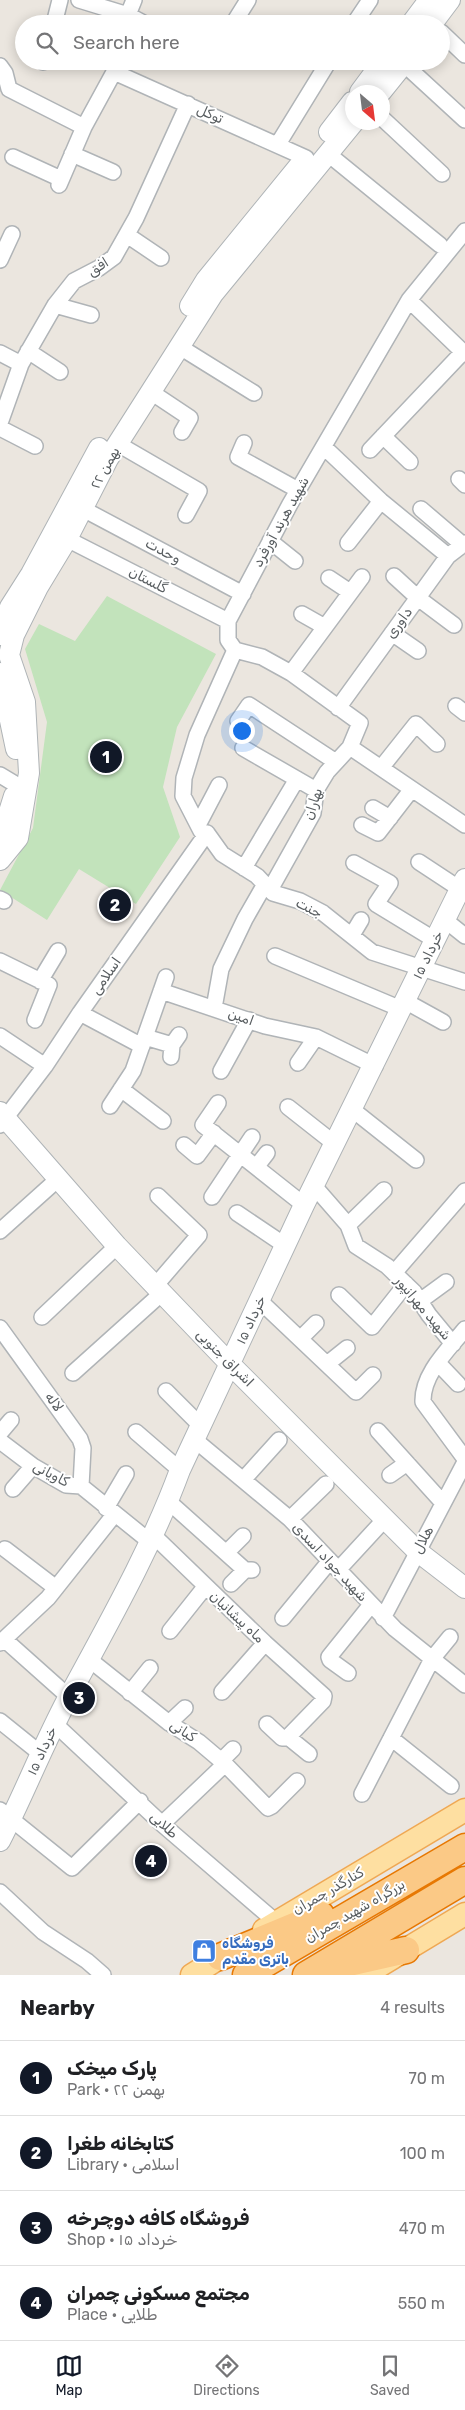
<!DOCTYPE html>
<meta charset="utf-8">
<style>
body{margin:0;font-family:Rubik,Cairo,sans-serif;background:#f2f2f2;color:#202124}
.compass{position:absolute;left:345px;top:85px;width:45px;height:45px;border-radius:50%;background:#fff;box-shadow:0 2px 12px #0003;rotate:152deg}
.you{position:absolute;left:241px;top:730px;width:18px;height:18px;margin:-12px;border:4px solid #fff;border-radius:50%;background:#1a73e8;box-shadow:0 0 0 8px #1a73e833}
.badge{display:grid;place-items:center;width:32px;height:32px;border-radius:50%;background:#111827;color:#fff;font-size:16px;font-weight:700}
.pin{position:absolute;translate:-50% -50%;border:2px solid #fff;box-shadow:0 1px 5px #0006}
.list{margin:0;padding:0;list-style:none}
h2{display:flex;justify-content:space-between;align-items:center;height:65px;margin:0;padding:0 20px;font-size:21px}
h2 small{font-size:16px;font-weight:400;color:#757577}
.list li{display:grid;grid-template-columns:32px 1fr auto;gap:15px;align-items:center;box-sizing:border-box;height:75px;padding:0 20px;border-top:1px solid #e0e0e0}
.list b{display:block;font-size:19px;white-space:nowrap}
.list p{margin:0;font-size:16px;white-space:nowrap;color:#757577}
.list em{font-size:16px;font-style:normal;color:#757577}
.icon{flex:none;width:28px;height:28px;fill:none;stroke:currentColor;stroke-width:2;stroke-linecap:round;stroke-linejoin:round}
.map{position:relative;flex:none;width:465px;height:1975px;overflow:hidden}
.search{position:absolute;background:#fff;box-shadow:0 2px 12px #0003;left:15px;right:15px;top:15px;height:55px;display:flex;align-items:center;gap:12px;box-sizing:border-box;padding:0 18px;border-radius:28px;color:#757577;font-size:19px}
.sheet{height:365px;background:#fff}
nav{display:flex;justify-content:space-around;align-items:center;box-sizing:border-box;height:70px;border-top:1px solid #e0e0e0;background:#fff;font-size:14px;color:#757577}
nav a{display:grid;justify-items:center;gap:2px}
nav .on{color:#111827}
.map>svg:first-child{display:block}
.green{fill:#c2e3bb}
.lines{fill:none;stroke-linecap:round;stroke-linejoin:round}
.street-casing{stroke:#b0b4b7;stroke-width:18}
.secondary-casing{stroke:#afb4b7;stroke-width:22}
.primary-casing{stroke:#efa854;stroke-width:25}
.highway-casing{stroke:#e77803;stroke-width:29}
.street{stroke:#fff;stroke-width:15}
.secondary{stroke:#fff;stroke-width:20}
.primary{stroke:#fedfa1;stroke-width:22}
.highway{stroke:#fbc986;stroke-width:26}
.labels{text-anchor:middle;dominant-baseline:central;stroke-width:4;stroke-linejoin:round;paint-order:stroke}
.street-label{font-size:14px;fill:#585d60;stroke:#fff}
.shop-label{font-size:14px;font-weight:bold;fill:#366cbe;stroke:#fff;text-anchor:start}
</style>
<div class="map">
<svg width="465" height="1975" viewBox="0 0 465 1975">
<rect width="100%" height="100%" fill="#ebe6df"/>
<path class="green" d="M107,596L216,654L177,727L163,787L180,837L136,904L79,869L47,920L0,890L33,828L47,722L25,649L39,624L75,641Z"/>
<g class="lines">
<defs>
<path id="street" d="M79,0L128,15L145,24
M128,15L134,0
M54,24L60,0
M233,24L248,0
M354,24L370,0
M441,32L465,55
M43,62V61
M404,64L465,120
M0,66L5,73L9,89L84,127
M114,72L306,158
M382,118L442,174
M278,144L329,61
M327,153L440,245
M72,154L113,172
M13,157L61,179
M59,185L84,127L120,61
M465,231L409,300L290,504L228,621V640L235,650L197,735L184,778L183,796L201,831L207,833L222,854L257,876L273,893L300,901L323,913L372,952L465,982
M127,235L161,258
M0,260L12,234
M409,300L465,354
M55,305L91,315
M180,347L254,393
M28,351L60,372
M0,353L21,364
M151,392L190,418L182,432
M0,423L21,364L55,305L74,281L99,268L114,257L136,218L188,104
M0,428L35,446
M383,436L410,462
M244,443L238,457L298,490
M118,444L199,491L186,515
M324,447L381,501L448,556
M370,450L463,352
M459,479L465,485
M83,509L243,594
M421,509L463,545
M67,539L228,621
M270,541L295,561
M348,543L381,501
M394,576L418,598L454,625
M329,578L350,592
M302,614L325,627
M392,633L418,651
M235,650L262,657L291,673L360,723L350,747L327,772L316,790L313,813L271,888
M291,673L362,577
M456,706L465,713
M338,708L448,556L465,543
M238,721L249,705L336,762
M350,747L465,825
M243,748L316,790
M381,768L416,724L437,744
M0,775L15,784
M373,808L390,818
M198,825L219,785
M362,825L378,833L412,789
M419,862L460,889
M354,863L390,883L376,904L435,940
M244,868L297,779
M0,899L4,901
M445,920L465,936
M352,935L361,920
M275,956L401,1009
M0,961L49,985L35,1020
M40,981L58,951
M161,991L265,1026L316,1037L375,1066
M405,1001L443,1022
M214,1008L221,969L245,919L265,884
M80,1013L142,1046
M0,1036L45,1066
M145,1037L172,1045
M171,1057L172,1045L179,1035
M298,1063L316,1037
M221,1071L249,1020
M121,1089L163,1121
M218,1103L203,1125L304,1205
M110,1106L133,1071L166,977
M288,1107L335,1144
M353,1110L416,1160
M0,1125L45,1066L80,1013L207,833
M184,1145L197,1156L214,1133
M257,1166L267,1153
M314,1186L348,1225L356,1246L387,1266L414,1292L429,1315L453,1344
M212,1197L252,1137
M237,1213L286,1246
M348,1225L384,1190
M0,1231L58,1179
M394,1273L465,1191
M155,1286L199,1235L158,1196
M339,1295L372,1327L406,1284
M260,1301L356,1392L373,1375
M420,1301L446,1282
M42,1317L117,1246
M0,1328L80,1439L83,1448L81,1486
M465,1329C448,1350 422,1374 423,1402L465,1459
M300,1339L316,1323
M438,1363L458,1384
M327,1364L347,1348
M73,1373L162,1293
M166,1391L201,1426
M378,1431L443,1503
M136,1432L180,1470
M0,1433L11,1420
M195,1440L290,1519L395,1629L465,1685
M0,1441L33,1466L66,1485L81,1486L149,1541
M390,1475L407,1463
M243,1480L279,1440
M13,1489L33,1466
M168,1501L245,1570H252
M106,1508L126,1474
M290,1519L326,1484
M152,1534L265,1643L324,1696L323,1701L288,1737
M5,1549L56,1588
M227,1552L243,1536
M338,1570L385,1519
M231,1584L245,1570
M283,1618L329,1562
M383,1618L465,1462
M170,1631L205,1587
M4,1639L69,1697
M0,1643L48,1598L114,1515
M90,1660L169,1723L199,1742L225,1764L268,1808L272,1806L297,1781
M348,1673L330,1660L329,1657L370,1606
M222,1692L265,1643
M130,1693L150,1668
M0,1721L41,1754
M169,1723L185,1708
M55,1724L162,1824L276,1922
M267,1724L282,1738L288,1737L309,1754
M391,1738L451,1786
M221,1761L233,1749
M362,1794L432,1659L450,1637
M0,1810L72,1868L140,1801
M162,1824L225,1764
M0,1892L43,1932L87,1961L103,1975"/>
<path id="secondary" d="M411,24L429,0
M432,24L450,0
M360,92L383,61
M381,92L406,61
M329,132L352,102
M190,306L206,280L303,161
M0,635L10,607L31,574L99,448
M0,673L16,749
M0,841L14,796
M0,860L18,838L29,773L25,702L9,655L14,635L38,587L67,539L108,459L213,294L354,122
M0,1112L117,1246L230,1364L417,1551L465,1588
M0,1841C24,1794 43,1745 68,1698C108,1624 151,1549 180,1470L304,1205L465,879"/>
<path id="primary" d="M264,1930L465,1810
M192,1975L235,1948
M364,1975L465,1914"/>
<path id="highway" d="M220,1957L321,1915
M340,1965L406,1950
M246,1975L465,1847
M306,1975L465,1880"/>
</defs>
<use href="#street" class="street-casing"/>
<use href="#secondary" class="secondary-casing"/>
<use href="#primary" class="primary-casing"/>
<use href="#highway" class="highway-casing"/>
<use href="#street" class="street"/>
<use href="#secondary" class="secondary"/>
<use href="#primary" class="primary"/>
<use href="#highway" class="highway"/>
</g>
<defs>
<symbol id="shop-square" viewBox="-11 -11 22 22"><rect x="-9" y="-9" width="18" height="18" rx="4" fill="#3f7fe0" stroke="#fff"/><path d="M-5-2.5h2.3a2.7 3.5 0 0 1 5.4 0H5L5.5 6h-11ZM-1.5-2.5h3a1.5 2.3 0 0 0-3 0Z" fill="#fff"/></symbol>
</defs>
<g fill-rule="evenodd">
<use href="#shop-square" x="190" y="1937" width="28" height="28"/>
</g>
<g class="labels">
<g class="street-label">
<text transform="translate(210 114) rotate(24)">توکل</text>
<text transform="translate(98 267) rotate(-32)">افق</text>
<text transform="translate(105 468) rotate(-61)">۲۲ بهمن</text>
<text transform="translate(281 522) rotate(-61)">شهید هرند آورفرد</text>
<text transform="translate(163 551) rotate(28)">وحدت</text>
<text transform="translate(148 580) rotate(27)">گلستان</text>
<text transform="translate(399 623) rotate(-54)">داوری</text>
<text transform="translate(313 804) rotate(-72)">بهاران</text>
<text transform="translate(309 908) rotate(27)">جنت</text>
<text transform="translate(428 955) rotate(-64)">۱۵ خرداد</text>
<text transform="translate(106 976) rotate(-55)">اسلامی</text>
<text transform="translate(241 1017) rotate(20)">امین</text>
<text transform="translate(423 1308) rotate(50)">شهید مهرانپور</text>
<text transform="translate(251 1320) rotate(-65)">۱۵ خرداد</text>
<text transform="translate(225 1358) rotate(45)">اشراق جنوبی</text>
<text transform="translate(54 1402) rotate(54)">لاله</text>
<text transform="translate(51 1474) rotate(28)">کاویانی</text>
<text transform="translate(423 1540) rotate(-62)">هلال</text>
<text transform="translate(330 1562) rotate(47)">شهید جواد اسدی</text>
<text transform="translate(237 1617) rotate(43)">ماه پیشانیان</text>
<text transform="translate(183 1731) rotate(33)">کیانی</text>
<text transform="translate(42 1751) rotate(-65)">۱۵ خرداد</text>
<text transform="translate(164 1825) rotate(43)">طلایی</text>
<text transform="translate(328 1891) rotate(-30)">کنارگذر چمران</text>
<text transform="translate(355 1911) rotate(-30)">بزرگراه شهید چمران</text>
</g>
<g class="shop-label">
<text x="222" y="1943">فروشگاه<tspan x="222" dy="16">باتری مقدم</tspan></text>
</g>
</g>
</svg>
<svg class="compass" viewBox="-18 -18 36 36"><path d="M0-13l5 13h-10z" fill="#e53935"/><path d="M0 13l5-13h-10z" fill="#757577"/></svg>
<div class="you"></div>
<div class="pin badge" style="left:106px;top:757px">1</div>
<div class="pin badge" style="left:115px;top:905px">2</div>
<div class="pin badge" style="left:79px;top:1698px">3</div>
<div class="pin badge" style="left:151px;top:1861px">4</div>
<div class="search"><svg class="icon" aria-label="search" viewBox="0 0 24 24"><circle cx="10" cy="10" r="6"/><path d="M15 15l6 6"/></svg>Search here</div>
</div>
<section class="sheet">
<h2>Nearby<small>4 results</small></h2>
<ul class="list">
<li><span class="badge">1</span><div><b>پارک میخک</b><p>Park · ۲۲ بهمن</p></div><em>70 m</em></li>
<li><span class="badge">2</span><div><b>کتابخانه طغرا</b><p>Library · اسلامی</p></div><em>100 m</em></li>
<li><span class="badge">3</span><div><b>فروشگاه کافه دوچرخه</b><p>Shop · ۱۵ خرداد</p></div><em>470 m</em></li>
<li><span class="badge">4</span><div><b>مجتمع مسکونی چمران</b><p>Place · طلایی</p></div><em>550 m</em></li>
</ul>
</section>
<nav>
<a class="on"><svg class="icon" aria-label="map" viewBox="0 0 24 24"><path d="M3 6l6-2 6 2 6-2v14l-6 2-6-2-6 2zM9 4v14M15 6v14"/></svg>Map</a>
<a><svg class="icon" aria-label="directions" viewBox="0 0 24 24"><path d="M12 3l9 9-9 9-9-9zM9 14v-3h6M13 9l2 2-2 2"/></svg>Directions</a>
<a><svg class="icon" aria-label="saved" viewBox="0 0 24 24"><path d="M7 4h10v16l-5-4-5 4z"/></svg>Saved</a>
</nav>
